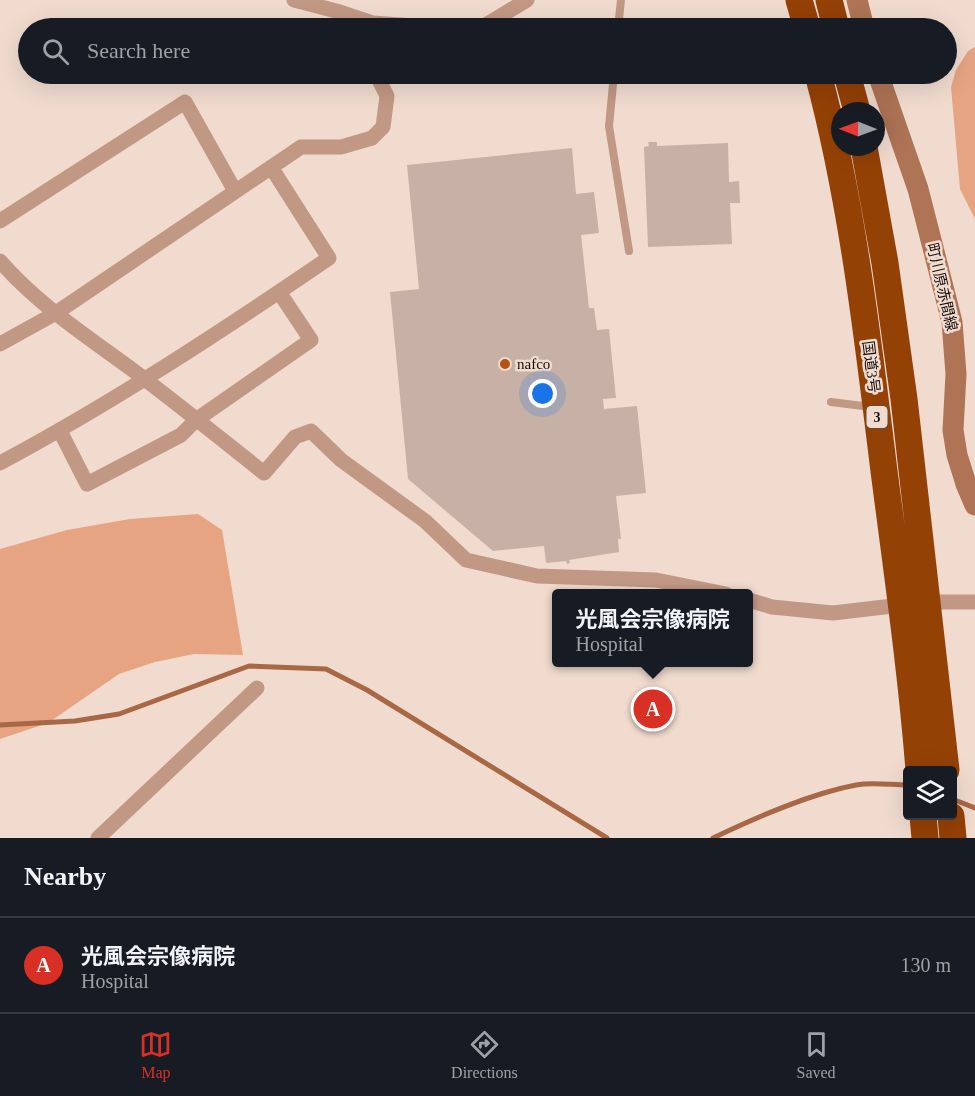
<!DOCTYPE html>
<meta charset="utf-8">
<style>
body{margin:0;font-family:"Times New Roman","Noto Sans JP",serif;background:#20242c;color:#f1f3f6}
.controls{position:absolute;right:18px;bottom:18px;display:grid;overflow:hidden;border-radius:6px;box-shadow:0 6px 24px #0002}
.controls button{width:54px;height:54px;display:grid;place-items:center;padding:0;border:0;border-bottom:2px solid #363941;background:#171b24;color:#f1f3f6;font:30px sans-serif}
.compass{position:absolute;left:831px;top:102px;width:54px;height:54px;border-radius:50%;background:#171b24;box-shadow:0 6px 24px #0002;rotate:271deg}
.you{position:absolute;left:543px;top:394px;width:21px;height:21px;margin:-15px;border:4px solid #fff;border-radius:50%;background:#1a73e8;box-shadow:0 0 0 9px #1a73e833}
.badge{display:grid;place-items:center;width:39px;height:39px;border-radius:50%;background:#d93025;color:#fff;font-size:20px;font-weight:700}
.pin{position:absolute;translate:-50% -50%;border:3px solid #fff;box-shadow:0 2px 6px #0006}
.popup{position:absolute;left:552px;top:589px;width:201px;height:78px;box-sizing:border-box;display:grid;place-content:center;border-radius:6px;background:#171b24;filter:drop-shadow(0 2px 4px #0005);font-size:20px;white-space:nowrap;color:#9ea1a6}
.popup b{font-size:22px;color:#f1f3f6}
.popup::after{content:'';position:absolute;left:50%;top:100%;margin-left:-12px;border:12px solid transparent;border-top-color:#171b24}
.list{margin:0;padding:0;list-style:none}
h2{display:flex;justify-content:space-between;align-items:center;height:78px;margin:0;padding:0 24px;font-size:26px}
h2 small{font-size:20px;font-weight:400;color:#9ea1a6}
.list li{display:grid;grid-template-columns:39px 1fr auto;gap:18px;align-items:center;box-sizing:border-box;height:96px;padding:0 24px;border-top:2px solid #363941}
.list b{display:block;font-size:22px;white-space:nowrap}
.list p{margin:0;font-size:20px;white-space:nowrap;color:#9ea1a6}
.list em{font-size:20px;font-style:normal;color:#9ea1a6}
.icon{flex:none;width:33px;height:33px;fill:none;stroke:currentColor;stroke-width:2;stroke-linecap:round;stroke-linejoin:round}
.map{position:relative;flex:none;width:975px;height:838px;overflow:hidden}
.search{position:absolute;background:#171b24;box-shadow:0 6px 24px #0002;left:18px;right:18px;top:18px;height:66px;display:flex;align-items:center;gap:15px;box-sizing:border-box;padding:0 21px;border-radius:33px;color:#9ea1a6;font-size:22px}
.sheet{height:174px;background:#171b24}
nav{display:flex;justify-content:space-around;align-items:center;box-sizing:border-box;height:84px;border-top:2px solid #363941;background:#171b24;font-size:16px;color:#9ea1a6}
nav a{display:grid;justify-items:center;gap:3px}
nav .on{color:#d93025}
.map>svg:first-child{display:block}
.green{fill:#e6a482}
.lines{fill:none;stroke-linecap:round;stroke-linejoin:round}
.stream{stroke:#a96845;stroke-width:5}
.building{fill:#c7b1a6}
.lane{stroke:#c19884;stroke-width:8}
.street{stroke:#c19884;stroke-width:15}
.secondary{stroke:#af7456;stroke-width:21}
.highway{stroke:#944105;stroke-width:27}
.poi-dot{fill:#b45312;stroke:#f1dbcf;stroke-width:2}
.labels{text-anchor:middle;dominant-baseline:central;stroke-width:5;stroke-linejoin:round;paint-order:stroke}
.shield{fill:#f1dbcf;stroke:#584d46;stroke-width:1.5}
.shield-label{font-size:14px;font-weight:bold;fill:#17100c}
.street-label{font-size:15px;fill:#17100c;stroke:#f1dbcf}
.poi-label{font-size:15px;fill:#17100c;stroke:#f1dbcf;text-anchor:start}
</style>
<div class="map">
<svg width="975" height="838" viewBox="0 0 975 838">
<rect width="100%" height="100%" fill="#f1dbcf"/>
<path class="green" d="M975,47V219L960,189L951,87L956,70L968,51Z
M198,514L222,530L243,655L194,654L155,662L119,674L48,723L0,739V549L67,530L130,519Z"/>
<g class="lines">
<path class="stream" d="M0,725L75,721L119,714L249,666L326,669L367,690L607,838
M952,799L975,808
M713,838C757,817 809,794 856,785C872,782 891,785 908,785"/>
</g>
<path class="building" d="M648,142H657V146L728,143L729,182L739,181L740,203H730L732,244L648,247L644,147L649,146Z
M572,148L576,194L594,192L599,233L581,235L589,308H594L597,330L609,329L616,398L603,399L604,409L637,406L646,493L616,496L621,539H618L619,552L569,560L570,563L567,564L566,561L546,563L544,546L493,551L408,479L390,292L419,289L407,165Z"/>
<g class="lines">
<path class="lane" d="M618,28L621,0
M614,74L609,126L629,251
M831,402L871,407"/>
<path class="street" d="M294,0L340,12L373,23L441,28
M467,28L486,25L527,0
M0,221L185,102L235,191
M0,261C38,305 88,337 134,371C178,404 221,439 264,473L295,437L311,431L341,460L425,521L466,560L537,576L656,580L726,594
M0,344L56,313L301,147H341L372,138L383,127L387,96L376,74
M60,431L87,484L181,435L196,420L311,340L279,292
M0,463C114,402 222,331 329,258L271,167
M749,600L772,607L833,613L927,602H975
M98,838L257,688"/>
<path class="secondary" d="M857,0L864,28
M878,74L918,189L952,322L956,374L953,430L957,455L966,484L975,505"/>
<path class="highway" d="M799,0L807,28
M829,0L836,28
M818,74C852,201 867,333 883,463C896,565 911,668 919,770
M847,74L857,111
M864,147L885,263L904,399L946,770
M923,816L925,838
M951,816L953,838"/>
</g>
<circle class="poi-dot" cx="505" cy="364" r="6"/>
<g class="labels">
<rect class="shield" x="866.5" y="406" width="21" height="22" rx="4.5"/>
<g class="shield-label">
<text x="877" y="417">3</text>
</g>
<g class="street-label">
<text transform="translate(942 287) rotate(77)">町川原赤間線</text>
<text transform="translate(871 367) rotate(83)">国道3号</text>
</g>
<g class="poi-label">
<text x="517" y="364">nafco</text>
</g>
</g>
</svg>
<div class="controls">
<button><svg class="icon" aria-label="layers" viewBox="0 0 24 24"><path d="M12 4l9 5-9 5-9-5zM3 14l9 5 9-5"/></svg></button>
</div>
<svg class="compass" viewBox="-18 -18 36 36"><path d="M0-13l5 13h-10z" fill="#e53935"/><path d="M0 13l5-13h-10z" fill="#9ea1a6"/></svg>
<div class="you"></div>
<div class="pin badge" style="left:653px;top:709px">A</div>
<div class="popup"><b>光風会宗像病院</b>Hospital</div>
<div class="search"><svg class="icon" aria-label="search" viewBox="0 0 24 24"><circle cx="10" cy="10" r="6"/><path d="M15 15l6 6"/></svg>Search here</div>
</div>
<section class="sheet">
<h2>Nearby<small></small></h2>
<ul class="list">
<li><span class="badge">A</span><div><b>光風会宗像病院</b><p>Hospital</p></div><em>130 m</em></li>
</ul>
</section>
<nav>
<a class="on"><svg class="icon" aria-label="map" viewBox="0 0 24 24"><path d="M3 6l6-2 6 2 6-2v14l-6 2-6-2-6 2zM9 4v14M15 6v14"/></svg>Map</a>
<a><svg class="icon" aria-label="directions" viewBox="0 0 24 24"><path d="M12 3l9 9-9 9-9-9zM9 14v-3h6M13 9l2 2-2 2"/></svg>Directions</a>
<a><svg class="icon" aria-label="saved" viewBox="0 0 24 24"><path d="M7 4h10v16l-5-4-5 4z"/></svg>Saved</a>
</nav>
